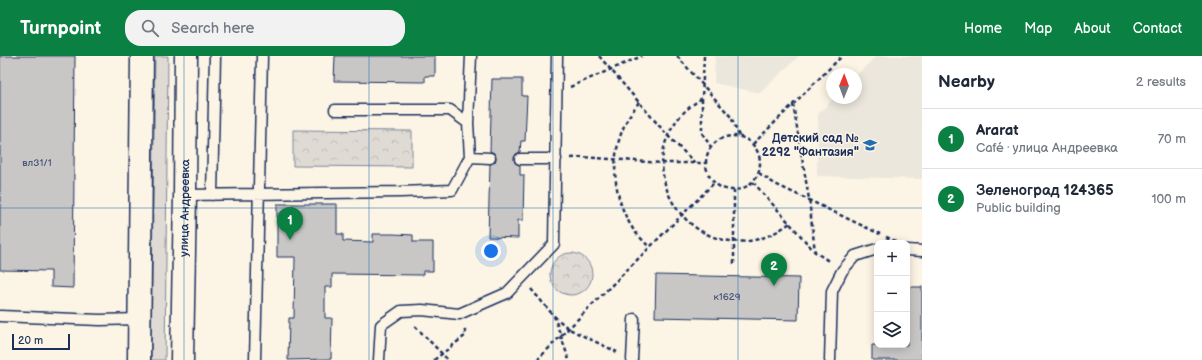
<!DOCTYPE html>
<meta charset="utf-8">
<style>
body{margin:0;font-family:"Balsamiq Sans",sans-serif;background:#f2f2f3;color:#1f2937}
.controls{position:absolute;right:12px;bottom:12px;display:grid;overflow:hidden;border-radius:8px;box-shadow:0 2px 10px #0003}
.controls button{width:36px;height:36px;display:grid;place-items:center;padding:0;border:0;border-bottom:1px solid #e0e1e3;background:#fff;color:#1f2937;font:20px sans-serif}
.compass{position:absolute;left:826px;top:12px;width:36px;height:36px;border-radius:50%;background:#fff;box-shadow:0 2px 10px #0003;rotate:1deg}
.scale{position:absolute;left:12px;bottom:10px;width:58px;box-sizing:border-box;padding-left:4px;border:2px solid #1b2f5e;border-top:0;font-size:11px;line-height:14px;white-space:nowrap;color:#1b2f5e;-webkit-text-stroke:3px #fcf5e5;paint-order:stroke}
.you{position:absolute;left:491px;top:195px;width:14px;height:14px;margin:-10px;border:3px solid #fff;border-radius:50%;background:#1a73e8;box-shadow:0 0 0 6px #1a73e833}
.badge{display:grid;place-items:center;width:26px;height:26px;border-radius:50%;background:#0b8043;color:#fff;font-size:13px;font-weight:700}
.pin{position:absolute;translate:-50% -33px;filter:drop-shadow(0 1px 2px #0008)}
.pin::after{content:'';position:absolute;top:21px;width:14px;height:12px;background:inherit;clip-path:polygon(0 0,100% 0,50% 100%)}
.list{margin:0;padding:0;list-style:none}
h2{display:flex;justify-content:space-between;align-items:center;height:52px;margin:0;padding:0 16px;font-size:17px}
h2 small{font-size:13px;font-weight:400;color:#747a83}
.list li{display:grid;grid-template-columns:26px 1fr auto;gap:12px;align-items:center;box-sizing:border-box;height:60px;padding:0 16px;border-top:1px solid #e0e1e3}
.list b{display:block;font-size:15px;white-space:nowrap}
.list p{margin:0;font-size:13px;white-space:nowrap;color:#747a83}
.list em{font-size:13px;font-style:normal;color:#747a83}
.icon{flex:none;width:22px;height:22px;fill:none;stroke:currentColor;stroke-width:2;stroke-linecap:round;stroke-linejoin:round}
.map{position:relative;flex:none;width:922px;height:304px;overflow:hidden}
header{display:flex;align-items:center;gap:24px;box-sizing:border-box;height:56px;padding:0 20px;background:#0b8043;color:#fff}
header strong{font-size:19px}
nav{display:flex;gap:22px;margin-inline-start:auto;font-size:14px}
.search{width:280px;height:36px;background:#f2f2f3;display:flex;align-items:center;gap:10px;box-sizing:border-box;padding:0 14px;border-radius:16px;color:#747a83;font-size:15px}
main{display:flex}
aside{flex:1;background:#fff}
.map>svg:first-child{display:block}
.built{fill:#ece7dc}
.grass{fill:#dfdbd4;stroke:#7d8599}
.forest{fill:url(#forest-crowns);stroke:#7d8599}
.building{fill:#c8c7c6;stroke:#1b2f5e}
.lines{fill:none;stroke-linecap:round;stroke-linejoin:round}
.service-casing{stroke:#1b2f5e;stroke-width:13}
.primary-casing{stroke:#1b2f5e;stroke-width:25}
.path{stroke:#1b2f5e;stroke-width:2.5;stroke-dasharray:4 3;stroke-linecap:butt}
.service{stroke:#fcf5e5;stroke-width:10}
.primary{stroke:#fcf5e5;stroke-width:22}
.grid{fill:none;stroke:#1f6fb2;stroke-width:1;stroke-opacity:0.55}
.labels{text-anchor:middle;dominant-baseline:central;stroke-width:3;stroke-linejoin:round;paint-order:stroke}
.number-label{font-size:10px;fill:#465578}
.poi-label{font-size:12px;font-weight:bold;fill:#1b2f5e;stroke:#fcf5e5;text-anchor:end}
.street-label{font-size:12px;fill:#1b2f5e;stroke:#fcf5e5}
</style>
<header>
<strong>Turnpoint</strong>
<div class="search"><svg class="icon" aria-label="search" viewBox="0 0 24 24"><circle cx="10" cy="10" r="6"/><path d="M15 15l6 6"/></svg>Search here</div>
<nav><a>Home</a><a>Map</a><a>About</a><a>Contact</a></nav>
</header>
<main>
<div class="map">
<svg width="922" height="304" viewBox="0 0 922 304">
<defs>
<pattern id="forest-crowns" width="20" height="18" patternUnits="userSpaceOnUse"><rect width="20" height="18" fill="#dfdbd4"/><path d="M2 6a3 3 0 1 1 6 0M12 15a3 3 0 1 1 6 0" fill="none" stroke="#bfbcb8"/></pattern>
</defs>
<rect width="100%" height="100%" fill="#fcf5e5"/>
<filter id="ink" filterUnits="userSpaceOnUse"><feTurbulence type="fractalNoise" baseFrequency=".025" numOctaves="2"/><feDisplacementMap in="SourceGraphic" scale="8" xChannelSelector="R" yChannelSelector="G"/><feConvolveMatrix kernelMatrix="1 2 1 2 8 2 1 2 1" color-interpolation-filters="sRGB"/></filter>
<g filter="url(#ink)">
<path class="built" d="M715,0H799L760,37L714,27Z
M876,0H922V123L817,120L818,58L834,42H856V20Z"/>
<path class="grass" d="M155,0H168L165,304H151Z"/>
<path class="forest" d="M293,74L412,75V111L293,110Z
M550 218a21 21 0 1 1 42 0a21 21 0 1 1-42 0Z"/>
<path class="building" d="M0,0H75L73,232L51,231V215L0,214Z
M335,0H435V20H425V26L334,25Z
M492,23H522V40H527L525,85H521L520,96L516,98L514,103L515,107L520,109V119H524L523,164H518V182L488,181L490,108L495,106L496,102L494,97L490,95Z
M277,148H337V178H343V185L373,186V178H393L413,179V186H433V215H423V219L332,218V231H325V262H332L331,303L288,304L289,262H294L295,201H277Z
M656,219L799,222L798,264L655,261Z
M907,231H922V304H872V289H907Z"/>
<g class="lines">
<defs>
<path id="service" d="M468,67L471,0
M470,101L490,102
M520,103H556
M185,139L401,136L452,134L470,101L468,67L450,54H335
M212,139L215,0
M907,194L922,195
M0,260L100,264L140,263
M255,304L262,0
M379,304L381,269L401,255L422,254L459,258L507,237L554,188L557,0
M632,304L634,263
M830,304L832,235L842,215L855,200L877,193"/>
<g id="primary">
<path d="M139,304L142,0"/>
<path id="s1" d="M182,304L185,139L186,0"/>
</g>
</defs>
<use href="#service" class="service-casing"/>
<use href="#primary" class="primary-casing"/>
<path class="path" d="M599,0L668,80L695,107
M677,0L731,61L739,80
M704,0L702,42V77L711,91
M570,31L642,0
M702,42C692,49 684,55 677,64C637,118 684,193 749,185C764,183 778,176 790,167
M639,46C635,52 630,58 627,64C609,98 612,141 633,173C637,179 644,185 649,191
M793,48L809,143L815,196
M706 107a27 27 0 1 1 54 0a27 27 0 1 1-54 0Z
M753,88L842,0
M571,102L583,101L662,107H706
M759,117L775,128L880,178
M753,126L815,196L830,206
M734,134V210
M886,181L896,185
M531,233L554,260L569,304
M554,260L569,273L617,296
M415,270L448,304
M434,304L466,279L464,272
M537,304L714,127"/>
<use href="#service" class="service"/>
<use href="#primary" class="primary"/>
</g>
</g>
<path class="grid" d="M184,0V304M369,0V304M553,0V304M738,0V304M0,152H922"/>
<defs>
<symbol id="school-bare" viewBox="-9 -9 18 18"><path d="M0-5L7-2L0 1L-7-2ZM-4 1L0 2.5L4 1V4Q0 6-4 4Z" fill="#1f6fb2" stroke="#fcf5e5" stroke-width="2.5" paint-order="stroke"/></symbol>
</defs>
<g fill-rule="evenodd">
<use href="#school-bare" x="860" y="79" width="20" height="20"/>
</g>
<g class="labels">
<g class="number-label">
<text x="37" y="107">вл31/1</text>
<text x="727" y="241">к1629</text>
</g>
<g class="poi-label">
<text x="859" y="82">Детский сад №<tspan x="859" dy="14">2292 "Фантазия"</tspan></text>
</g>
<g class="street-label">
<text stroke="none"><textPath href="#s1" startOffset="152">улица Андреевка</textPath></text>
</g>
</g>
</svg>
<div class="controls">
<button>+</button>
<button>−</button>
<button><svg class="icon" aria-label="layers" viewBox="0 0 24 24"><path d="M12 4l9 5-9 5-9-5zM3 14l9 5 9-5"/></svg></button>
</div>
<svg class="compass" viewBox="-18 -18 36 36"><path d="M0-13l5 13h-10z" fill="#e53935"/><path d="M0 13l5-13h-10z" fill="#747a83"/></svg>
<div class="scale">20 m</div>
<div class="you"></div>
<div class="pin badge" style="left:290px;top:184px">1</div>
<div class="pin badge" style="left:774px;top:230px">2</div>
</div>
<aside>
<h2>Nearby<small>2 results</small></h2>
<ul class="list">
<li><span class="badge">1</span><div><b>Ararat</b><p>Café · улица Андреевка</p></div><em>70 m</em></li>
<li><span class="badge">2</span><div><b>Зеленоград 124365</b><p>Public building</p></div><em>100 m</em></li>
</ul>
</aside>
</main>
